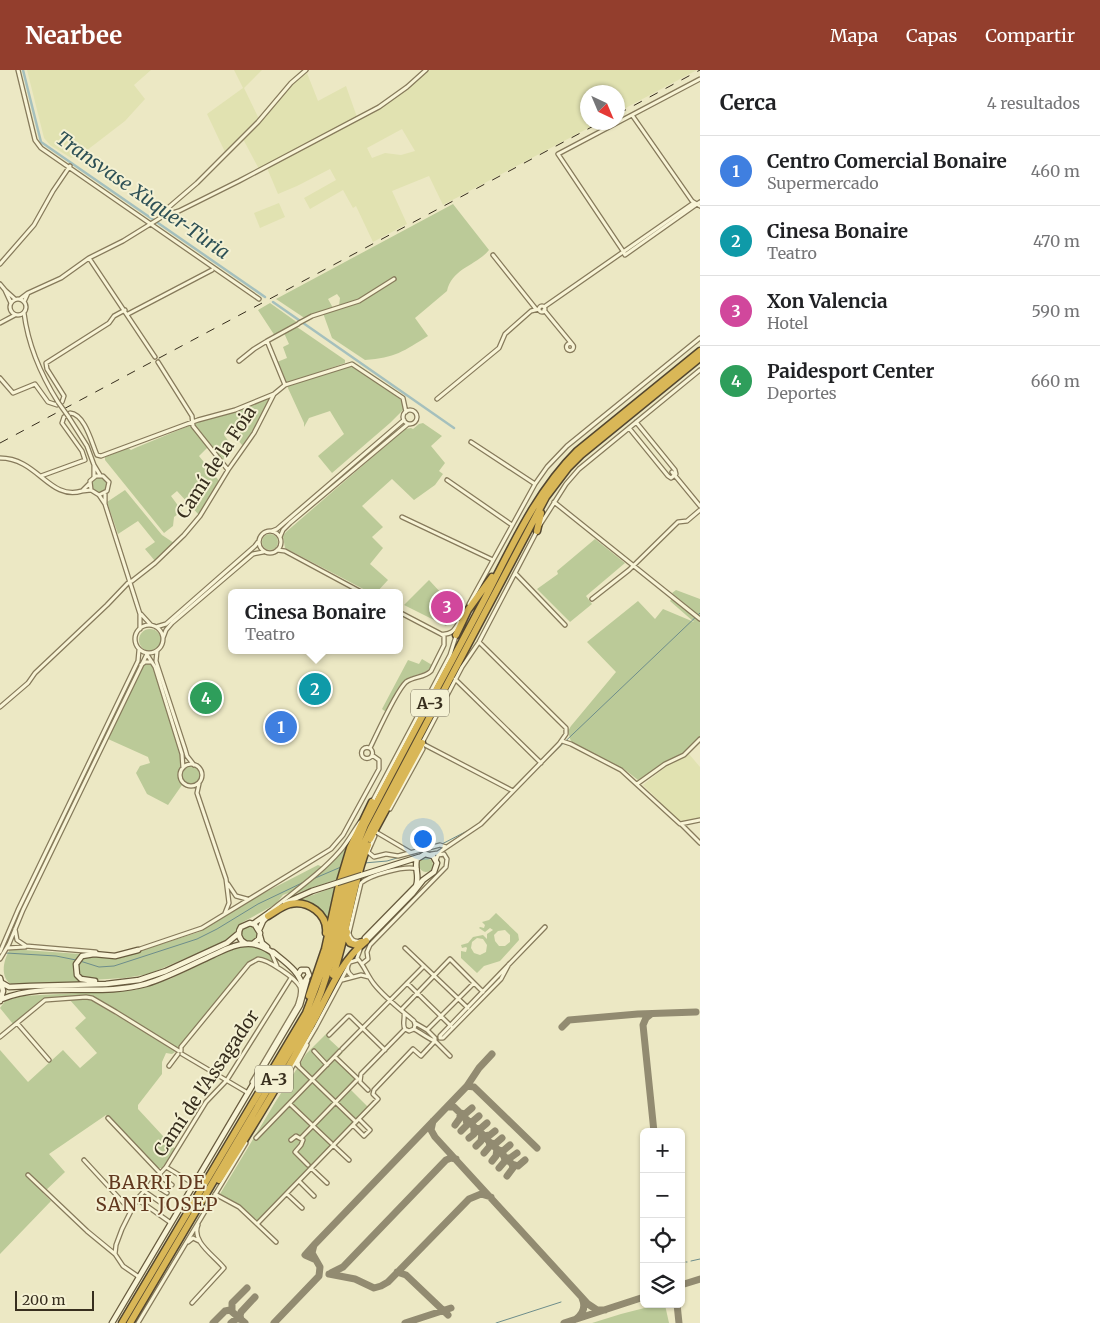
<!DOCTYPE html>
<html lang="es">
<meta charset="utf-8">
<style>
body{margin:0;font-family:Merriweather,serif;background:#f6f6f6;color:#202124}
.controls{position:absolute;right:15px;bottom:15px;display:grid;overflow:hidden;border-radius:8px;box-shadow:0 1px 4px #0004}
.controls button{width:45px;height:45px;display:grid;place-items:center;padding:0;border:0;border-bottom:1px solid #e0e0e0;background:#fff;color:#202124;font:25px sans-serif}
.compass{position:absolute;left:580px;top:15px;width:45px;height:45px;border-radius:50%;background:#fff;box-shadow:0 1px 4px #0004;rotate:136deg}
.scale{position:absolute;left:15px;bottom:12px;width:79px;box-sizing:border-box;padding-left:5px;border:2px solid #372e1e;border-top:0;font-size:14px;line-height:18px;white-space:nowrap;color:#372e1e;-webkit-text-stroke:4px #f4f1d3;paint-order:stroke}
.you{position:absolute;left:422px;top:768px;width:18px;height:18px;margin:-12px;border:4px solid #fff;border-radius:50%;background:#1a73e8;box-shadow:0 0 0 8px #1a73e833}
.badge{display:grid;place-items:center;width:32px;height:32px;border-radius:50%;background:#933e2d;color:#fff;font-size:16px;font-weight:700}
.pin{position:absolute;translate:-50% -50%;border:2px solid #fff;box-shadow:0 1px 5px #0006}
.popup{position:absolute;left:228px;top:519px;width:175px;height:65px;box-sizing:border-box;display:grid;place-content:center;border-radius:8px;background:#fff;filter:drop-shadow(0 1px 4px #0005);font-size:16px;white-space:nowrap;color:#757577}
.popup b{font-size:19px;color:#202124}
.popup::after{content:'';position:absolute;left:50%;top:100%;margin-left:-10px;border:10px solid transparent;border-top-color:#fff}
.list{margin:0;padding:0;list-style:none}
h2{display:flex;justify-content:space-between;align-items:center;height:65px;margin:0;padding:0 20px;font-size:21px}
h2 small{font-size:16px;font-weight:400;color:#757577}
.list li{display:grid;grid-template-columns:32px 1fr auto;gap:15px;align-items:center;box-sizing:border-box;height:70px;padding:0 20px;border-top:1px solid #e0e0e0}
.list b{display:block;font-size:19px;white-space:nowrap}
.list p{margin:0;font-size:16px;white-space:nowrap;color:#757577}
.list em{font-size:16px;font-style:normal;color:#757577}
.icon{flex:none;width:28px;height:28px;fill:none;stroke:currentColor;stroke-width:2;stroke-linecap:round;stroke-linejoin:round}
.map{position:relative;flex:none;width:700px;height:1253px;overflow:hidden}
header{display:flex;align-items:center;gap:30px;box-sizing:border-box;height:70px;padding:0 25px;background:#933e2d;color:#fff}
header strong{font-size:24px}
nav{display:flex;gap:28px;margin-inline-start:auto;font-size:18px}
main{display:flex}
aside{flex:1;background:#fff}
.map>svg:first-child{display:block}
.farmland{fill:#e1e2b1;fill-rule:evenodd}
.green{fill:#bbca98;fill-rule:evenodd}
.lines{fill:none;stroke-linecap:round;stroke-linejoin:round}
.stream{stroke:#6d8d8b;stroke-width:1}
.canal{stroke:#a5c0bd;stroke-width:2.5}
.taxiway{stroke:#928b71;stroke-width:7}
.street-casing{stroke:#867a5b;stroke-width:5.5}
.secondary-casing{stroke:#685b3e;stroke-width:7}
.highway-casing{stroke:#54472f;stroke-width:9}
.street{stroke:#f8f4d6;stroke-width:3}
.secondary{stroke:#f8f4d6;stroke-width:4.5}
.highway{stroke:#d9b757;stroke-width:6}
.rail{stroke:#372e1e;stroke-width:1;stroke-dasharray:9 9;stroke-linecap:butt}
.street-bridge-casing{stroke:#867a5b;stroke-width:5.5;stroke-linecap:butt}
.secondary-bridge-casing{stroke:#685b3e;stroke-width:7;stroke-linecap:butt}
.street-bridge{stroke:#f8f4d6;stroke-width:3}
.secondary-bridge{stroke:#f8f4d6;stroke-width:4.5}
.labels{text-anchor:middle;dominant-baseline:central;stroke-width:4;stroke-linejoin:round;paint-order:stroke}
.shield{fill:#f4f1d3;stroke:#706854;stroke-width:1}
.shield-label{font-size:16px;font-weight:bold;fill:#372e1e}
.street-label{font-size:18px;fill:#372e1e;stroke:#f4f1d3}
.water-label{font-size:19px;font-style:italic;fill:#2e5156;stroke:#f4f1d3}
.neighbourhood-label{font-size:19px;letter-spacing:1px;fill:#62391f;stroke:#f4f1d3}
</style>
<header>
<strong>Nearbee</strong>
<nav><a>Mapa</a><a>Capas</a><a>Compartir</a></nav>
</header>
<main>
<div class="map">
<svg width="700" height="1253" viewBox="0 0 700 1253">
<rect width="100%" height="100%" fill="#ece8c4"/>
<path class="farmland" d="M27,0H151L134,15L145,29L125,51L82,84L71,88L50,75L44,68Z
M234,0H262L244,18L259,49L225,82L207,44L243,18Z
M428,0H697L618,42V22H588V52L598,53L443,135L429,106L392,121L407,154L373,172L356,136L353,138L343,120L310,139L304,128L336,110L330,99L297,116L278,124L267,98L378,40L400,24ZM402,59L415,81L401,85L385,83L372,88L367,78Z
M307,3L318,31L346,16L357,47L259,99L243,69L292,15Z
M279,133L285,147L260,158L254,143Z
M689,684L700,697V748L683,751L678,750L643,715L668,695Z"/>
<path class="green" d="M453,134L489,180C476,196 452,198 447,221L415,248L428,266C404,281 395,288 365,290L332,268L323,243L339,236L340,228L337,224L328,229L333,238L306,249L276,229Z
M270,233L298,253L275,266L258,240Z
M297,257L345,290V293L286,314L277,292L287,288L283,277L289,274L284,263Z
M351,295L400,329L403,333V340L390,353L332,403L318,386L344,364L330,341L309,348L304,357V353L287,316Z
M265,329H269V331L252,364L243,376L229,360L224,365L233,377L222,391L194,355L196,351L239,341Z
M423,353L442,366L431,376L445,393L439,401L443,404L435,415L414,430L392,409L362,436L383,457L372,467L383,478L370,494L388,510L376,523H371L285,478L283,466L286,462L405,359L411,358L413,359L419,354Z
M191,355L208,377L199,386L220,412L199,445L177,421L171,426L182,441L174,447L173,456L164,463L105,390V387L128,378L131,380L135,378Z
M91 415a8 8 0 1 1 16 0a8 8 0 1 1-16 0Z
M125,420L162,465L174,473L155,491L145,479L155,472L138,451L118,464L107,432Z
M262 472a8 8 0 1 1 16 0a8 8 0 1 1-16 0Z
M595,469L625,493L586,526L592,534L570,552L537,519L558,504L557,501Z
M429,510L442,524L433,541L450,551L446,556L404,535Z
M676,520L700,529V547L672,523Z
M672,528L700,551V666L690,679L683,684L666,692L638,710L624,699L571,672L568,661L571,656L616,602L587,572L638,531L655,549L663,539L694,552L670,531Z
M139 570a11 11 0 1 1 22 0a11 11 0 1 1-22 0Z
M422,589L432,595C426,606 414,603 405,610C396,617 392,632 386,642L382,639L408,590L419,594Z
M145,593H151L152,595L182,690C181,700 175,706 182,715L168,735L147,724L136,703L140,696L150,693L148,687L108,669Z
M182 705a9 9 0 1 1 18 0a9 9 0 1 1-18 0Z
M345,778H348L338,809L297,823L291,822L283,825L276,834L243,852L239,855L234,864L228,870L149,904L125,908L90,910L80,907L78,903V894L83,887L91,885L120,887L199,862L248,831L318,795L325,798Z
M419 795a7 7 0 1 1 14 0a7 7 0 1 1-14 0Z
M337,816L328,857L323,846L294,832Z
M496,843L518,864L519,870L500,891L484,896L477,903L461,888V881L466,882L467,878L466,877L462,878L461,875L468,873L473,867L483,865L487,869V864L493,860L490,858L485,862L479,858L480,857L484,858L485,855L482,852L489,850ZM505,860L510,865V872L505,876H499L495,871L494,865L498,861ZM477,868L483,869L487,875L486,882L480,885L474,883L471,878L472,872Z
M240 864a9 9 0 1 1 18 0a9 9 0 1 1-18 0Z
M256,876L269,882L274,894C264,887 258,887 248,892L178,978L91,926L49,927L43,929L13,954L0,938L5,931L22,926L135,920L170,909L232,879L240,877Z
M10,879L80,884C71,894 71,903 80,912L11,914C0,907 3,891 10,879Z
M69,929L91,930L174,980L175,982L172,984L166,983L162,992V1004L138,1035V1039L175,1079L162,1098H157L106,1045L49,1084L65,1102L43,1123L51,1131L0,1184V980L28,1012L63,980L80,998L97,983L75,958L86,948Z
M326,964L330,968L329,969L343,982L338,988L360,1009L350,1019L368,1037L257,1152L240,1135L220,1124L276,1031L296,1000L301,995L300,994L306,984Z
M660,1234L665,1235L669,1253H592L621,1244Z"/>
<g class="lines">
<path class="stream" d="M531,704L700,543
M442,774L469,760
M364,793L387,791L397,788
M313,809L341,797
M6,883L56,886L76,890
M80,891L99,897L114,896L197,869L217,859L258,834L304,812
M691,1191L700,1189
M686,1192H687
M496,1253L561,1232"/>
<path class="canal" d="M23,0L41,72L265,227
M273,232L454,358"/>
<path class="taxiway" d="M651,944L646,948L643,955L654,1062
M562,957L569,950L638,944L696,942
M467,1016L474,1017L537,1078
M447,1037H454L512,1094L518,1096L525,1090
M433,1051L431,1060L435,1067L588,1234L597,1240H605
M468,1051L472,1052L479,1046
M455,1055L460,1048V1043L465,1044L472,1038
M475,1058L480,1059L487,1053
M461,1061L467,1055L466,1049
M483,1066L490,1065L495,1061
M469,1068L474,1064V1057
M491,1073L495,1074L502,1068
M476,1076L481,1071L482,1064
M498,1080L503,1081L510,1075
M484,1083L490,1076L489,1072
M506,1088H510L517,1083
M492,1091L496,1086L497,1079
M499,1098L505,1091L504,1086
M507,1106L513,1098L512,1094
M313,1176L305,1185L314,1189
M397,1202L406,1205L448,1245
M331,1203L343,1197L446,1090L451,1088L456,1089
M329,1204L355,1209L374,1218L381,1216L388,1212L469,1129L481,1124L491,1127
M681,1215L700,1209
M677,1234L679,1253
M232,1240V1233L247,1218
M576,1249C583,1244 586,1237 582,1228
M213,1253L225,1241L230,1240L245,1253
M231,1253L236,1249H241L240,1246L241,1242L255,1227
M274,1253L319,1206L320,1197L312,1183L314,1175L467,1016L479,998L492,984
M405,1253L451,1238
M564,1253L644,1227"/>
<defs>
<path id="street" d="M18,0L35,70L41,78L259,229
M632,45L692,131L700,136
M166,145L179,141L239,111L379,37L407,17L426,0
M623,181L558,84L700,9
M623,181L625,185L700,132
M493,185L536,239
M89,188L155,287
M0,194L34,155L53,121L70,96
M0,214L5,220
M28,223L61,208L89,188L123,171L165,145L169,137L197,113L258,52L291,13L306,0
M10 237a8 8 0 1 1 16 0a8 8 0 1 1-16 0Z
M20,229L28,223L24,232
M11,233L5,220L15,229
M539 239a3 3 0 1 1 6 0a3 3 0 1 1-6 0Z
M544,237L692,134H698
M544,240L572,274
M24,243C28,274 41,305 58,332
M128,244L212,200
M0,253L15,245
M299,253L312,246L359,231L394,209
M566.5 277a3.5 3.5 0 1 1 7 0a3.5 3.5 0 1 1-7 0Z
M239,291L254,279L267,271
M158,292L192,346L193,356L228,400
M0,308L13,323L35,314L48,332L57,335L62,332L64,326L47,299L46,293L109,253L114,246L125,240
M285,315L267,271L298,254
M437,329L499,278L505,264L531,241L539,239
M403 347a7 7 0 1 1 14 0a7 7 0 1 1-14 0Z
M68,346L87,376L94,395
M629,358L668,406L671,408L676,404L675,400L636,352
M471,372L535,414
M0,388C38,388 49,431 82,421
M672,402L700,436
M41,406L85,390L82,381L62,353L64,347L70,343C85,344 92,374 97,385L101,386L198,350L235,340L274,324L285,315L352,294L403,328L406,342
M94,407V395L100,405
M447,410L512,455
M90,413L82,421L91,420L99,425L107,421L109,412L103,406H96L90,411L91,420
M99,425L105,434V424
M554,432L700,549
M105,434L140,544V559
M402,447L493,490
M540,455L566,414L579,399L700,300
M259 472a11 11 0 1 1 22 0a11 11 0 1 1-22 0Z
M272,461L277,459L404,350
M280,467L283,460L290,453L408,354
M277,480L285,481L363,523
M515,503L565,555
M132,511L155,493L184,465L200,446L228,400L254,363L274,324
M592,529L629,500L678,452L687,451L700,440
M469,534L535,414L547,397L567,376L700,268
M141,544L151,555
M135 569a14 14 0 1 1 28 0a14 14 0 1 1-28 0Z
M156,557L166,554L255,476L258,472
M441,564C451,565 454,561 459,552
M163,568L166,560L172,553L253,484L263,482
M157,581L156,591L185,679L187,686L194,695
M146,583L155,597L182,684L183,698
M141,595L145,592H152
M455,609L541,693
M0,637L28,613L35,603L107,535L128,513
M562,671L571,674L621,700L680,754L700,750
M423,674L513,721
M361.5 683a5.5 5.5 0 1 1 11 0a5.5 5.5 0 1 1-11 0Z
M370,678C377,664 396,621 406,612C414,606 424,608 431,601L444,575V566L441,564L399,542
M180 705a11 11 0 1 1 22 0a11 11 0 1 1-22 0Z
M199,714L197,723L226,809L229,833L225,843
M637,714L665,694L684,685L700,669
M372,732L450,585L456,566
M390,739L423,679L422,673L462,597L479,572L537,461
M681,754L700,773
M376,762L410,782
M375,766L368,782L374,787L386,784L398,786L440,775L446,777
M431,784L438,783L481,754L559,674L566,664V658L479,572
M228,814L236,826L247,829
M269,842C293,822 319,805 340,781C348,772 353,762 360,752
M15,859L17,870L26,876L96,882
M360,871C354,872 350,869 349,863L361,813C370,805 405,795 417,799
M7,878L25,877
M405,878L468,938
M137,880L202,858L331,779L343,765L379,699V690L372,685
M360,880L357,888C364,895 367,905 374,914C385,928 401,940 414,951L415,955L414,959
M0,882L18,840L138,591L139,580
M271,882L277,896
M0,889L9,874L23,840L147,584
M363,893L368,889L367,882L370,875L446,797L447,789L444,784L438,785L436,791
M509,894L501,909L443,968H440V966L545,857
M352,906C347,903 346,897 350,892L357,890
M342,910L361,905L369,907
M407,913L451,956
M401,940L450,889L483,922
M404,943C405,949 402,955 405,959L409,961L414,959C420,962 430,970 435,971L450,986
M17,953L49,990
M415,953L427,960L435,968V971
M427,960L474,913
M329,965L348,946H350L385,980
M0,967L45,930L86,927L92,928L116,942L179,981
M342,979L424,896
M181,981V977L249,894L258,889C267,889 296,908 300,917C302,924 299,930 297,936L252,1012
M314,981L327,995
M182,984L248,1023
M295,993L356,1052
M169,996L178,984
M299,997L298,992L307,975
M282,1014L316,957L347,899
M368,1020L360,1012L361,1004L405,959
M290,1034L331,1073
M108,1048L160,1103
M353,1055L364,1066L370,1060L359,1049
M256,1068L340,981
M301,1068L358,1009L335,987
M291,1070L296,1066L303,1070L301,1075L295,1082L308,1095
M333,1075L349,1090
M84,1090L131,1141
M166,1097L194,1114
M311,1098L327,1113
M28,1105L87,1161L115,1184L123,1196L139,1207
M158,1105L172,1115
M299,1111L314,1126
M151,1113L167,1123
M144,1121L164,1135
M215,1124L239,1137L257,1154
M287,1124L302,1138
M137,1129L171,1153
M188,1172L193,1168L199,1171
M276,1172L257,1154L378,1029L373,1024L374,1020L413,979L421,986L435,971
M115,1184L116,1175L122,1159L137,1129L166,1097L206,1032L227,1010L291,908
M192,1233L224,1198C215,1186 191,1172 198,1155
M138,1253L246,1073"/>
<path id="secondary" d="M362,805L419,787
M285,833L312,821L337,813
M253,854L270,842
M259,860L263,851L268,846
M260,866L262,873L267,877
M365,868L416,816C420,806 414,798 417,789L425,784L433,786L437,793L434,802L423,810L412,824L366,871
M245,873C239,870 237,863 241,857L250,853L255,855L260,863L259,869L254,873
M273,882C285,892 301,902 303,919
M298,905L301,900H307L309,905L305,911
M0,908L3,921L0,931
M95,911L81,909L77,905L76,894L82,886L94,884L115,886L138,880
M2,913L9,917L30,916L106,914L139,910L166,901L227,873L239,863
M2,929C46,911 100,927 146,914C169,907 191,895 213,885C222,881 234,874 245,874C256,873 264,877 273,883
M112,1253L300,935L307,910"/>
<path id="highway" d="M537,461L541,443
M456,565L468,540L492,507
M370,769L422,673
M268,846C275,842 282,836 290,834C308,830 328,844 326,863
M347,862L346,866L350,873L356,875L362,872
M333,905C348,863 351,817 368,775
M309,926L325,879L339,815L350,778L372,732
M219,1110C251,1060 283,1009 311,956C329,925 337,895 366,871
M122,1253L306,943L329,882L345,814L355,780L365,755C403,681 443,608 482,534C510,481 534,424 577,381L700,281
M130,1253L311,946L321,922L334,883L349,820L360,782L371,758L546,427L568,398L581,385L700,288"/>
</defs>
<use href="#street" class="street-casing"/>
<use href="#secondary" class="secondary-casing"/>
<use href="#highway" class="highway-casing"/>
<use href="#street" class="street"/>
<use href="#secondary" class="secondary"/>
<use href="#highway" class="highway"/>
<path class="rail" d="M618,44L700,0
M0,373L601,52"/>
<defs>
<path id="street-bridge" d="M58,332L68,346"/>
<path id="secondary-bridge" d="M337,813L362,805"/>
</defs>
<use href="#street-bridge" class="street-bridge-casing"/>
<use href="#secondary-bridge" class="secondary-bridge-casing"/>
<use href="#street-bridge" class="street-bridge"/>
<use href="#secondary-bridge" class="secondary-bridge"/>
</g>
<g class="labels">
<g class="shield">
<rect x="411" y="619.5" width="38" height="27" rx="4"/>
<rect x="255" y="995.5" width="38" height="27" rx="4"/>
</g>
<g class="shield-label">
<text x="430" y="633">A-3</text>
<text x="274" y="1009">A-3</text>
</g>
<g class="street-label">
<text transform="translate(216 392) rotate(-57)">Camí de la Foia</text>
<text transform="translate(206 1013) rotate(-56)">Camí de l'Assagador</text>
</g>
<g class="water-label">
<text transform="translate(143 125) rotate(35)">Transvase Xùquer-Tùria</text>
</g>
<g class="neighbourhood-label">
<text x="157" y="1112">BARRI DE<tspan x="157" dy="22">SANT JOSEP</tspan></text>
</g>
</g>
</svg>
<div class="controls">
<button>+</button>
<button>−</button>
<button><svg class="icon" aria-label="locate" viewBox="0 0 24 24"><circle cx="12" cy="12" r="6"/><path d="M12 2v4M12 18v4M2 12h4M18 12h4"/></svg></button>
<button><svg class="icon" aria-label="layers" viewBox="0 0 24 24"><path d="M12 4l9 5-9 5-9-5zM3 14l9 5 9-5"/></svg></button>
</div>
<svg class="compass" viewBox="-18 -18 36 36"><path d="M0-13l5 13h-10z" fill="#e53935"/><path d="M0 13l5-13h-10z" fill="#757577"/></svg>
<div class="scale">200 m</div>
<div class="you"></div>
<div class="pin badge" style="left:281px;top:657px;background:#3f7fe0">1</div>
<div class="pin badge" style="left:315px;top:619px;background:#0f9aa8">2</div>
<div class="popup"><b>Cinesa Bonaire</b>Teatro</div>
<div class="pin badge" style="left:447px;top:537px;background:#d1479c">3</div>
<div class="pin badge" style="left:206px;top:628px;background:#2e9e5b">4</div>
</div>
<aside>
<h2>Cerca<small>4 resultados</small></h2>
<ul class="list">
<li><span class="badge" style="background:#3f7fe0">1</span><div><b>Centro Comercial Bonaire</b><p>Supermercado</p></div><em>460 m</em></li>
<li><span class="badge" style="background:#0f9aa8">2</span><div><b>Cinesa Bonaire</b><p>Teatro</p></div><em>470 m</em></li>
<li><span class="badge" style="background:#d1479c">3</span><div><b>Xon Valencia</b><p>Hotel</p></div><em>590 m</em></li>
<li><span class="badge" style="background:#2e9e5b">4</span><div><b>Paidesport Center</b><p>Deportes</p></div><em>660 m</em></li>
</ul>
</aside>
</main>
